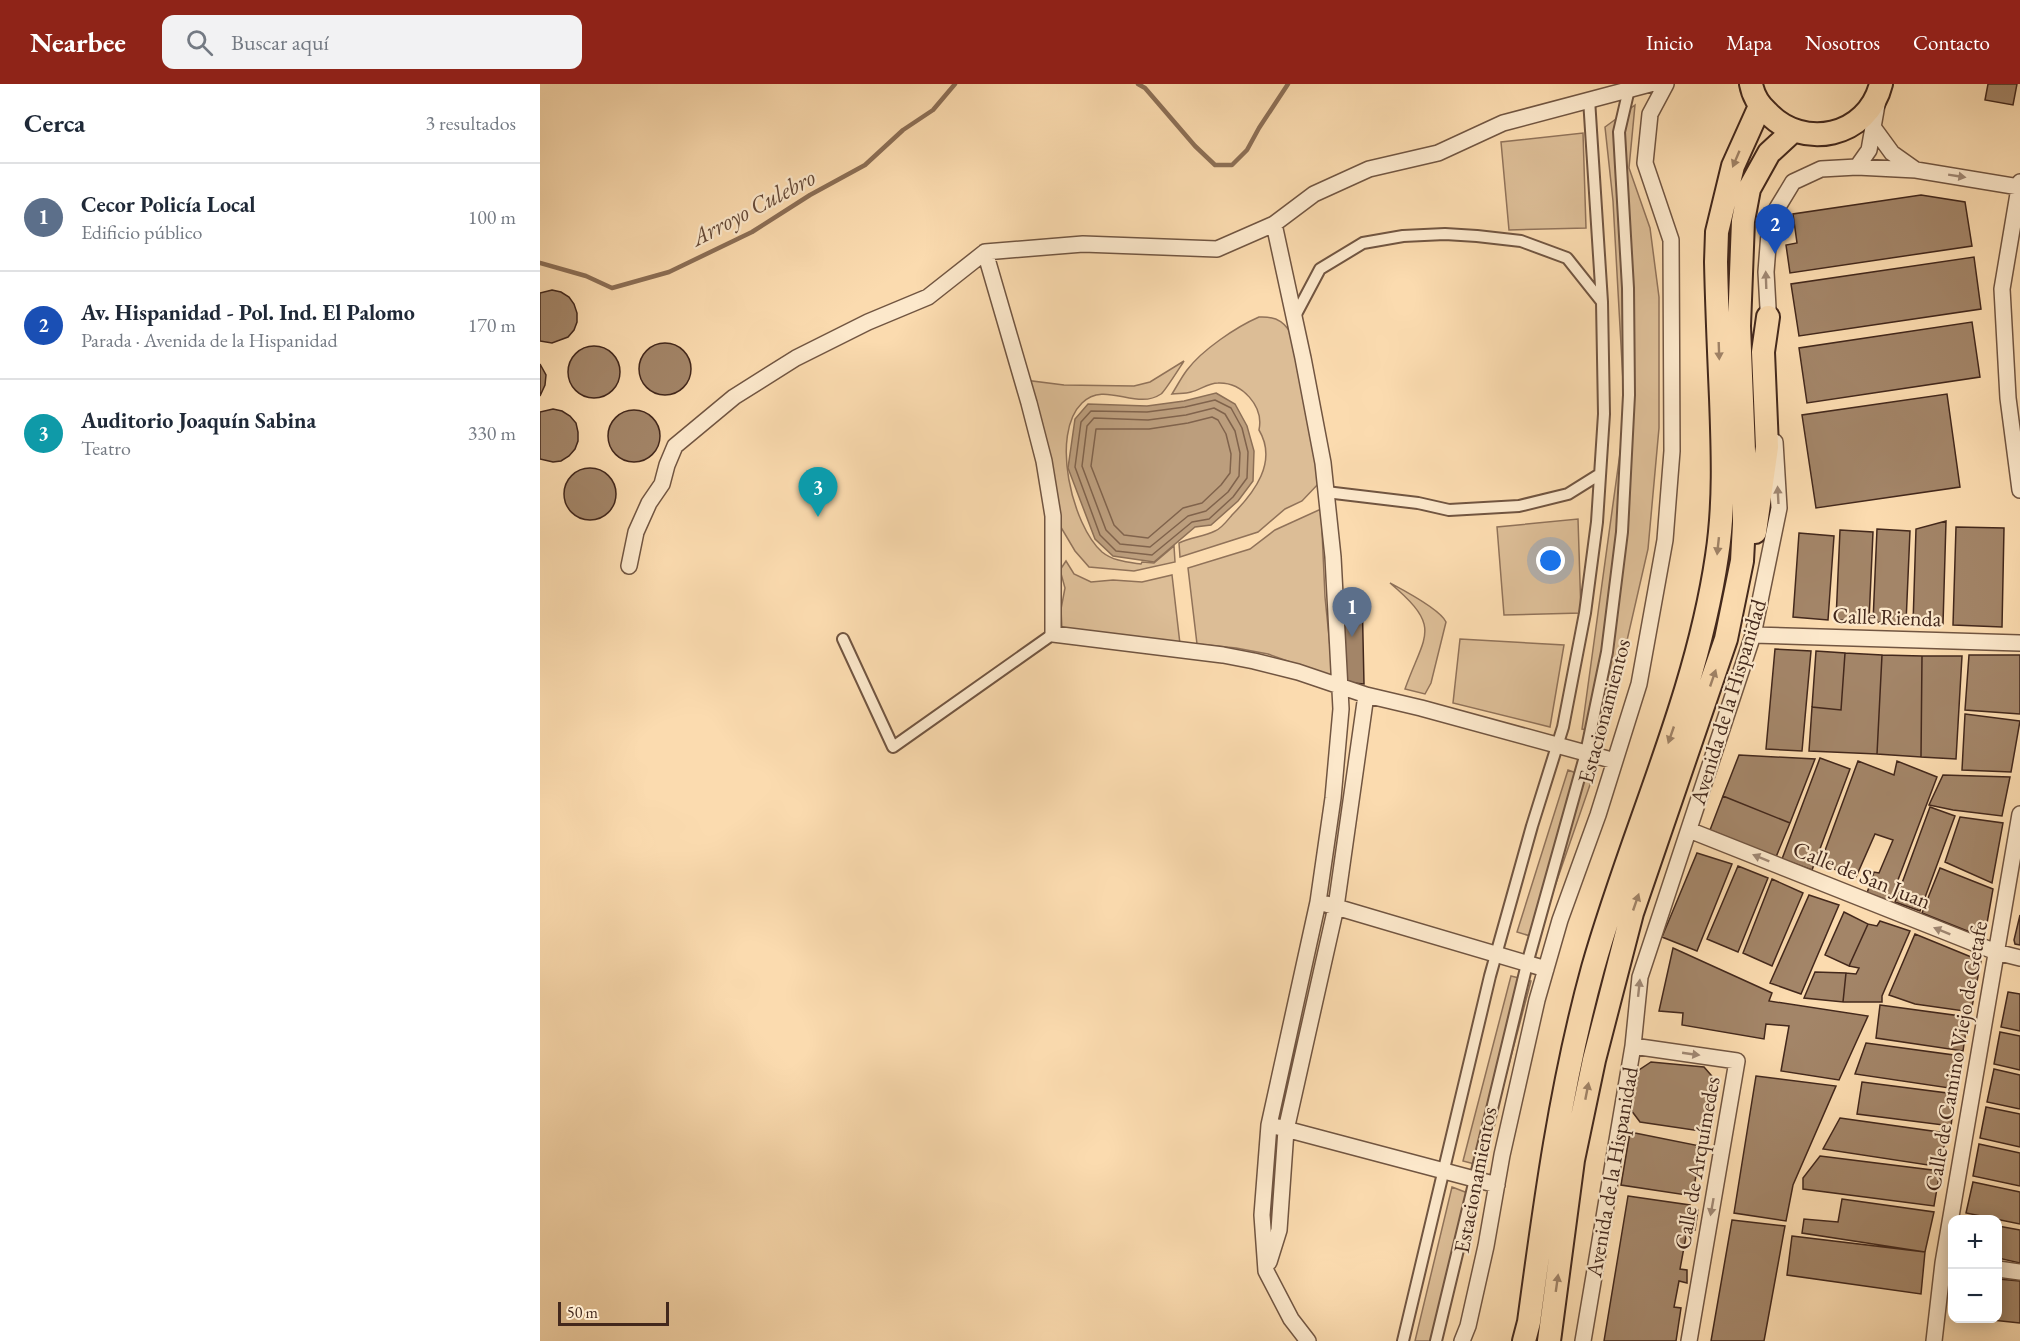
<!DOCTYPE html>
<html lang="es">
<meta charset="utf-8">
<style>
body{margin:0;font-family:"EB Garamond",serif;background:#f2f2f3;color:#1f2937}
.controls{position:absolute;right:18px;bottom:18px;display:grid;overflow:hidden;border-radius:12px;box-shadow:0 3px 15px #0003}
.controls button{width:54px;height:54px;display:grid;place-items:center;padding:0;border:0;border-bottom:2px solid #e0e1e3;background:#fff;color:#1f2937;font:30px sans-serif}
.scale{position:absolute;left:18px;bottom:15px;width:111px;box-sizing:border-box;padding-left:6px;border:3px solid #43281c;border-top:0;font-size:16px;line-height:21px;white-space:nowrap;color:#43281c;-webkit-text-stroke:4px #fce8cb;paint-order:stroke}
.you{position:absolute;left:1011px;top:477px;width:21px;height:21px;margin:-15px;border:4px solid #fff;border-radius:50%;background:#1a73e8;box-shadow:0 0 0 9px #1a73e833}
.badge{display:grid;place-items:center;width:39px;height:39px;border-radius:50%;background:#8f2418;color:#fff;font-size:20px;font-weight:700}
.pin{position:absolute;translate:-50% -50px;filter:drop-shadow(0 2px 3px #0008)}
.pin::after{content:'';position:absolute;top:32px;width:21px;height:18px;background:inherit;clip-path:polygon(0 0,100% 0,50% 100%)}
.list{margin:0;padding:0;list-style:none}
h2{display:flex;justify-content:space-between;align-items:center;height:78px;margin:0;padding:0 24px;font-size:26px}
h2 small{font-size:20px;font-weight:400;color:#747a83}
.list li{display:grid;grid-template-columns:39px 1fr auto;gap:18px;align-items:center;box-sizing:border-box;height:108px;padding:0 24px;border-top:2px solid #e0e1e3}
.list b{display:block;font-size:22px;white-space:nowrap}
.list p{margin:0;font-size:20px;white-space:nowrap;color:#747a83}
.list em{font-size:20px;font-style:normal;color:#747a83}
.icon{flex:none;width:33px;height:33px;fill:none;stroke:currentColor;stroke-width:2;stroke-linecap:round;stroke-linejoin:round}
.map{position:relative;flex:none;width:1480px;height:1257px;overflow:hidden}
header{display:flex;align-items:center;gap:36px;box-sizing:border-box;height:84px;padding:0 30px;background:#8f2418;color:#fff}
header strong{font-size:28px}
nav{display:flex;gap:33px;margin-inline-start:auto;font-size:21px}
.search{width:420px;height:54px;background:#f2f2f3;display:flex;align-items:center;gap:15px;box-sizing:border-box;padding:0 21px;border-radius:12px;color:#747a83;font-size:22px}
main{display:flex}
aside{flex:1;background:#fff}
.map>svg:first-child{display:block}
.green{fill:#dcbd96;stroke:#907259;stroke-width:1.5}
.water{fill:#bc9e7d;stroke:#8c6f56;stroke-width:1.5}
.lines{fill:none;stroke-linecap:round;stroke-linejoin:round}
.shore{stroke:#80634c;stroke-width:1.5}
.stream{stroke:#8c6f56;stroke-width:4.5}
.building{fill:#a38568;stroke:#43281c;stroke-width:1.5}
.pedestrian-casing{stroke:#715541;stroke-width:14}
.minor-casing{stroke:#715541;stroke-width:18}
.primary-casing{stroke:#43281c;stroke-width:26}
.pedestrian{stroke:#fce8cb;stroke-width:10}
.minor{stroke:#fce8cb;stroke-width:15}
.primary{stroke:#fbdbaf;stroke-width:22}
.oneway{fill:#9f8266}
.oneway2{fill:#a08874}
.labels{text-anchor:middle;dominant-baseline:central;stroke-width:4.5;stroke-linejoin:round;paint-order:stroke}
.street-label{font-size:22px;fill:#43281c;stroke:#fce8cb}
.water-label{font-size:24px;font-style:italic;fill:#674b39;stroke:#fce8cb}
</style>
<header>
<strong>Nearbee</strong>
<div class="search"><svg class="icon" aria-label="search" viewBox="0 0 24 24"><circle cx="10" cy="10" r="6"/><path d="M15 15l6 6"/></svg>Buscar aquí</div>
<nav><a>Inicio</a><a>Mapa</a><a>Nosotros</a><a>Contacto</a></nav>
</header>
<main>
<aside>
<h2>Cerca<small>3 resultados</small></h2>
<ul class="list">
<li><span class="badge" style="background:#5c6f8a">1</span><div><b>Cecor Policía Local</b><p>Edificio público</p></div><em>100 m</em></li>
<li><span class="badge" style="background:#1a4fb4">2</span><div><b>Av. Hispanidad - Pol. Ind. El Palomo</b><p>Parada · Avenida de la Hispanidad</p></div><em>170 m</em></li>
<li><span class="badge" style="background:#0f9aa8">3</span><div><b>Auditorio Joaquín Sabina</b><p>Teatro</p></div><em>330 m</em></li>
</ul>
</aside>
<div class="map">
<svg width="1480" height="1257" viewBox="0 0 1480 1257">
<rect width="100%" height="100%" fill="#fbdbaf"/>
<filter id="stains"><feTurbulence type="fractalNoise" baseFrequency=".00333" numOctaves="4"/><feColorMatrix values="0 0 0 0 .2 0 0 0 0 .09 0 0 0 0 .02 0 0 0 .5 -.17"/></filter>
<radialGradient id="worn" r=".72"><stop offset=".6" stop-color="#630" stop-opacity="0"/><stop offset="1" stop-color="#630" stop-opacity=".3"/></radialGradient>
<path class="green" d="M1095,21L1089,84L1110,144L1119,213V344L1108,465L1066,648L1042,645L1085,333L1073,117L1065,43Z
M1043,49L1046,144L969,146L961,58Z
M719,233C738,232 746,239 754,255L780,398L762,417L745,425L718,448L640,473L639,459C651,453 663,453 675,447C681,445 687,437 692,431C714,409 738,378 719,346C724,322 702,298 678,299C668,299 660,306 651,308C645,310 638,309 632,310C637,302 641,294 647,286C662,266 696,243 719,233Z
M644,277C640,283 625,307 621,310C596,327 565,296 542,319C510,350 532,441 562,468C573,477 587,478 601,480L602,478L614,479L634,462L635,478L594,487L549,483L535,467L516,435L484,296L524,301L594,302L610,298Z
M781,425L785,513L793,593L728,570L696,564L657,560L648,484L710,465L735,446Z
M1038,435L1041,529L964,531L957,443Z
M526,477L534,490L551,498L573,496L602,498L632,491L640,560L522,546L521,525L525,504L520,486Z
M850,499C863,506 900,525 906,538L891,599L885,610L865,605C885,549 903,544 850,499Z
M920,555L1024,561L1010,643L913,619Z
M1028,686L1052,695L997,854L977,848Z
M971,892L991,897L942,1082L923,1077Z
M912,1103L933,1111L898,1257H875Z"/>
<path class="water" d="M676,309L695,320L707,342L714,367L713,397L698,417L671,441L655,443L614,478L573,472L555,455L528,384L535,335L548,320L607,322L644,317Z"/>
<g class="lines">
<path class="shore" d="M675,316L691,324L702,344L708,368L707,394L693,413L669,435L652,438L612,471L576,467L560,451L535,383L541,338L551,327L607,328L645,323Z
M674,324L685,330L695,347L700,369L699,392L688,408L666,427L648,432L610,463L580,460L566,446L542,382L547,342L554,334L608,336L646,331Z
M672,333L678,336L686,350L691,370L690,389L681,401L662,419L643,424L608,454L584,451L574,441L551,382L556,345H609L648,339Z"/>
<path class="stream" d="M598,0L605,4L655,62L675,81H692L707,66L719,44L748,0
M0,179L46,192L72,204L129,188L212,148L270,111L325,81L363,46L393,26L415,0"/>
</g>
<path class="building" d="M1448,0H1477L1473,21L1445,16Z
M1381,111L1425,118L1432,162L1250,189L1246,161L1257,159L1253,130Z
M1434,173L1441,225L1259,252L1251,200Z
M12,206L21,208L29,213L34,220L37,229V238L34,246L28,253L12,259L0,257V209Z
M1432,238L1440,293L1267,319L1259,264Z
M99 285a26 26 0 1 1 52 0a26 26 0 1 1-52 0Z
M28 288a26 26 0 1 1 52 0a26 26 0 1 1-52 0Z
M0,280L6,291L5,301L0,312Z
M1407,310L1420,403L1276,424L1262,331Z
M13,325L22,327L30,332L36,339L38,348V357L35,365L29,372L21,377L13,378L0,375V328Z
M68 352a26 26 0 1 1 52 0a26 26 0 1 1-52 0Z
M24 410a26 26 0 1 1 52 0a26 26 0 1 1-52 0Z
M1406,437L1403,540H1373L1376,445Z
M1416,443L1464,444L1462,543L1413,541Z
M1337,445L1370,447L1366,539L1333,538Z
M1300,446L1333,448L1329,537L1296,536Z
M1259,449L1294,452L1288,536L1253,533Z
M801,508H822L824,600L803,598Z
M1235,565L1271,567L1262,667L1226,665Z
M1276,567L1305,569L1301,626L1272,623Z
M1305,569L1342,571L1337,670L1269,667L1272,623L1301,626Z
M1342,571L1382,572L1381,673L1337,670Z
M1429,571H1480V630L1425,626Z
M1382,572H1422L1416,675L1381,673Z
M1425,630L1480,637L1471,688L1422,686Z
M1199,671L1275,675L1250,739L1183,712Z
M1280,674L1310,685L1272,786L1242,775Z
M1318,677L1354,691L1357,677L1397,693L1350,817L1327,809L1334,788L1339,789L1353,756L1335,750L1316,793L1280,780Z
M1403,691L1470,693L1462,732L1413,726L1389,721Z
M1183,712L1250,739L1236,773L1170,746Z
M1390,723L1415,732L1380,827L1355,818Z
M1420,733L1463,739L1452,799L1405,778Z
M1157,769L1192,780L1157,867L1122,853Z
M1198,782L1228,794L1198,868L1167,855Z
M1400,784L1453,805L1446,845L1435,850L1382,829Z
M1232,795L1263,809L1232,882L1203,869Z
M1269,811L1299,821L1261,910L1230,899Z
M1304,828L1328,840L1309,882L1285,871Z
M1480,831V861L1475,860L1474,856Z
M1340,837L1370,847L1342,912V918H1303L1306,889L1316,890L1319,884L1309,882L1328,840L1337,842Z
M1375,850L1441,877L1431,928L1375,920L1349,911Z
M1133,864L1232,909L1229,917L1328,932L1299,996L1241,987L1249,942L1226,940L1224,955L1142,941L1143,929L1119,927Z
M1275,888L1306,889L1303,918L1264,914Z
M1468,908L1480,910V947L1461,943Z
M1340,921L1428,933L1423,967L1336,954Z
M1460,948L1480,952V986L1454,980Z
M1326,959L1421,972L1416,1005L1315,990Z
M1111,978L1164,983L1177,998L1167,1048L1100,1038L1091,1026L1099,986Z
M1454,985L1480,991V1025L1447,1018Z
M1216,992L1296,1002L1253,1101L1246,1137L1194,1129Z
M1322,998L1415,1010L1411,1042L1317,1030Z
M1446,1023L1480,1030V1063L1440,1054Z
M1300,1034L1406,1049L1401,1083L1283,1065Z
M1090,1048L1160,1062L1153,1112L1081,1101Z
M1439,1060L1480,1069V1102L1433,1092Z
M1280,1072L1400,1087L1394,1122L1263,1105V1094Z
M1433,1098L1480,1108V1140L1426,1129Z
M1088,1112L1150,1121V1126H1158L1155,1146L1147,1147L1140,1185L1147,1186V1199L1139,1197L1134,1223L1141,1224L1136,1257H1064Z
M1302,1115L1394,1128L1385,1168L1262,1149L1264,1135L1298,1138Z
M1192,1136L1245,1142L1224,1257H1171Z
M1458,1142L1480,1146V1179L1458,1174Z
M1252,1152L1385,1168L1381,1210L1247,1191Z
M1458,1195L1480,1197V1239L1433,1234H1458Z
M1412,1206V1233L1410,1232Z"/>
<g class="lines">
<defs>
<path id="pedestrian" d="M754,234L780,185L823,159L863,152L905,150L937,152L981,157L1027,174L1062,218
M786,408L878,419L909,426L979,422L1028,410L1060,390
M303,555L353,663L513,550
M863,1257L950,892L992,742L1023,643L1045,529L1057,438L1064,330L1062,218L1049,15
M896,1257L987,880L1046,669L1067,568L1082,448L1089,311L1088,204L1079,48L1089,5"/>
<path id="minor" d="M1333,43L1352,69L1376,86
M1317,83L1329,66L1338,15
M1480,98L1462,205L1468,314L1480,406
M445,168L489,319L504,377L513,432V550L683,571L714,577L758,588L826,611L881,624L1075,677
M1229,242L1226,188L1230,136L1253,98L1281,85L1317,83L1376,86L1479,103
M89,482L96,448L109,419L122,400L127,381L135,362L194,313L256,274L328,238L388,213L445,168L543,160L677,165L734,140
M1213,551L1480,559
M1149,746L1456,868L1480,874
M786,820L1006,885
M1093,962L1197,977L1149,1257
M738,1043L957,1101
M729,1178L739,1146L746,1046L796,823L826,611
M1458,1185L1480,1188
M768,1257L751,1235L726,1187L722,1131L729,1041L778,818L793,714L801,625L793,473L783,379L763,274L734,140L774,110L829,85L898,69L963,39L1110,0
M922,1257L928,1242L946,1162L962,1071L997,916L1020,836L1058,731L1099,600L1125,456L1132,367L1131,156L1105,79L1110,30L1126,0
M1043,1257L1093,962L1100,893L1213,551L1239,424L1235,358
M1394,1257L1403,1179L1480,730"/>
<path id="primary" d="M1211,0C1213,11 1219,21 1227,28C1263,67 1328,53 1341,0
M1215,448L1227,363L1223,268L1228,233
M984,1257L989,1238C1005,1119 1021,1000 1053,884C1092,746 1156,615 1177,472C1185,420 1183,367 1181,314C1179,269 1177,224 1176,178L1177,148L1193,82L1220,22
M1009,1257L1033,1076L1054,976L1092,829L1186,555L1202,477L1204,440V367L1199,242L1203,137L1209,105L1229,69L1253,47"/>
</defs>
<use href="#pedestrian" class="pedestrian-casing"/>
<use href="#minor" class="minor-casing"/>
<use href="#primary" class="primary-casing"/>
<use href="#pedestrian" class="pedestrian"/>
<use href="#minor" class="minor"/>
<use href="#primary" class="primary"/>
</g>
<defs><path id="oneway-solid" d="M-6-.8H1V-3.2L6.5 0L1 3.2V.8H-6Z" transform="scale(1.5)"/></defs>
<g class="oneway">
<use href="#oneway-solid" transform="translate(1196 75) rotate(113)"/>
<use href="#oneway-solid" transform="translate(1179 267) rotate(88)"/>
<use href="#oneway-solid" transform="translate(1178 462) rotate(96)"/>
<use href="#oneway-solid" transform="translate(1173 594) rotate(-71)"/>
<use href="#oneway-solid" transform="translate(1131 651) rotate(109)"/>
<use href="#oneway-solid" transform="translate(1096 818) rotate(-71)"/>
<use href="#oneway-solid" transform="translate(1047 1007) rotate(-79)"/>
<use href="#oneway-solid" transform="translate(1017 1199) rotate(-82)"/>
</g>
<g class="oneway2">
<use href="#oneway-solid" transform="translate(1417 92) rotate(9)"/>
<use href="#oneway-solid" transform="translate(1226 196) rotate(-92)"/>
<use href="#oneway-solid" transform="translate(1238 411) rotate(-93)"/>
<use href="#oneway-solid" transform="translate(1221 774) rotate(-158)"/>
<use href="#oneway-solid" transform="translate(1402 847) rotate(-158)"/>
<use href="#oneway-solid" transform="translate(1099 904) rotate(-84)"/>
<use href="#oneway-solid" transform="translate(1151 970) rotate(8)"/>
<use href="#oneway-solid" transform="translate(1172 1123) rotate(100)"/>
</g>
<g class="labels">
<g class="street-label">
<text transform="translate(1347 533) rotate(2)">Calle Rienda</text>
<text transform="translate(1188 618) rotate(-73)">Avenida de la Hispanidad</text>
<text transform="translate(1064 627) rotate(-75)">Estacionamientos</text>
<text transform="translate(1322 791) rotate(22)">Calle de San Juan</text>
<text transform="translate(1416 972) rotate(-80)">Calle de Camino Viejo de Getafe</text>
<text transform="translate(1157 1079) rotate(-80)">Calle de Arquímedes</text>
<text transform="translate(1072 1088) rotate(-80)">Avenida de la Hispanidad</text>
<text transform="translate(935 1096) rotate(-79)">Estacionamientos</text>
</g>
<g class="water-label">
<text transform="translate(213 123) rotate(-28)">Arroyo Culebro</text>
</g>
</g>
<rect width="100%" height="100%" filter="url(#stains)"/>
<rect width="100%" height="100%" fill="url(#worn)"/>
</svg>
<div class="controls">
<button>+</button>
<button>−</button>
</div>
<div class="scale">50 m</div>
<div class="you"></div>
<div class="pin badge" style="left:812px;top:553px;background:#5c6f8a">1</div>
<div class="pin badge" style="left:1235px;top:170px;background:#1a4fb4">2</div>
<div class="pin badge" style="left:278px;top:433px;background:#0f9aa8">3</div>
</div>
</main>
